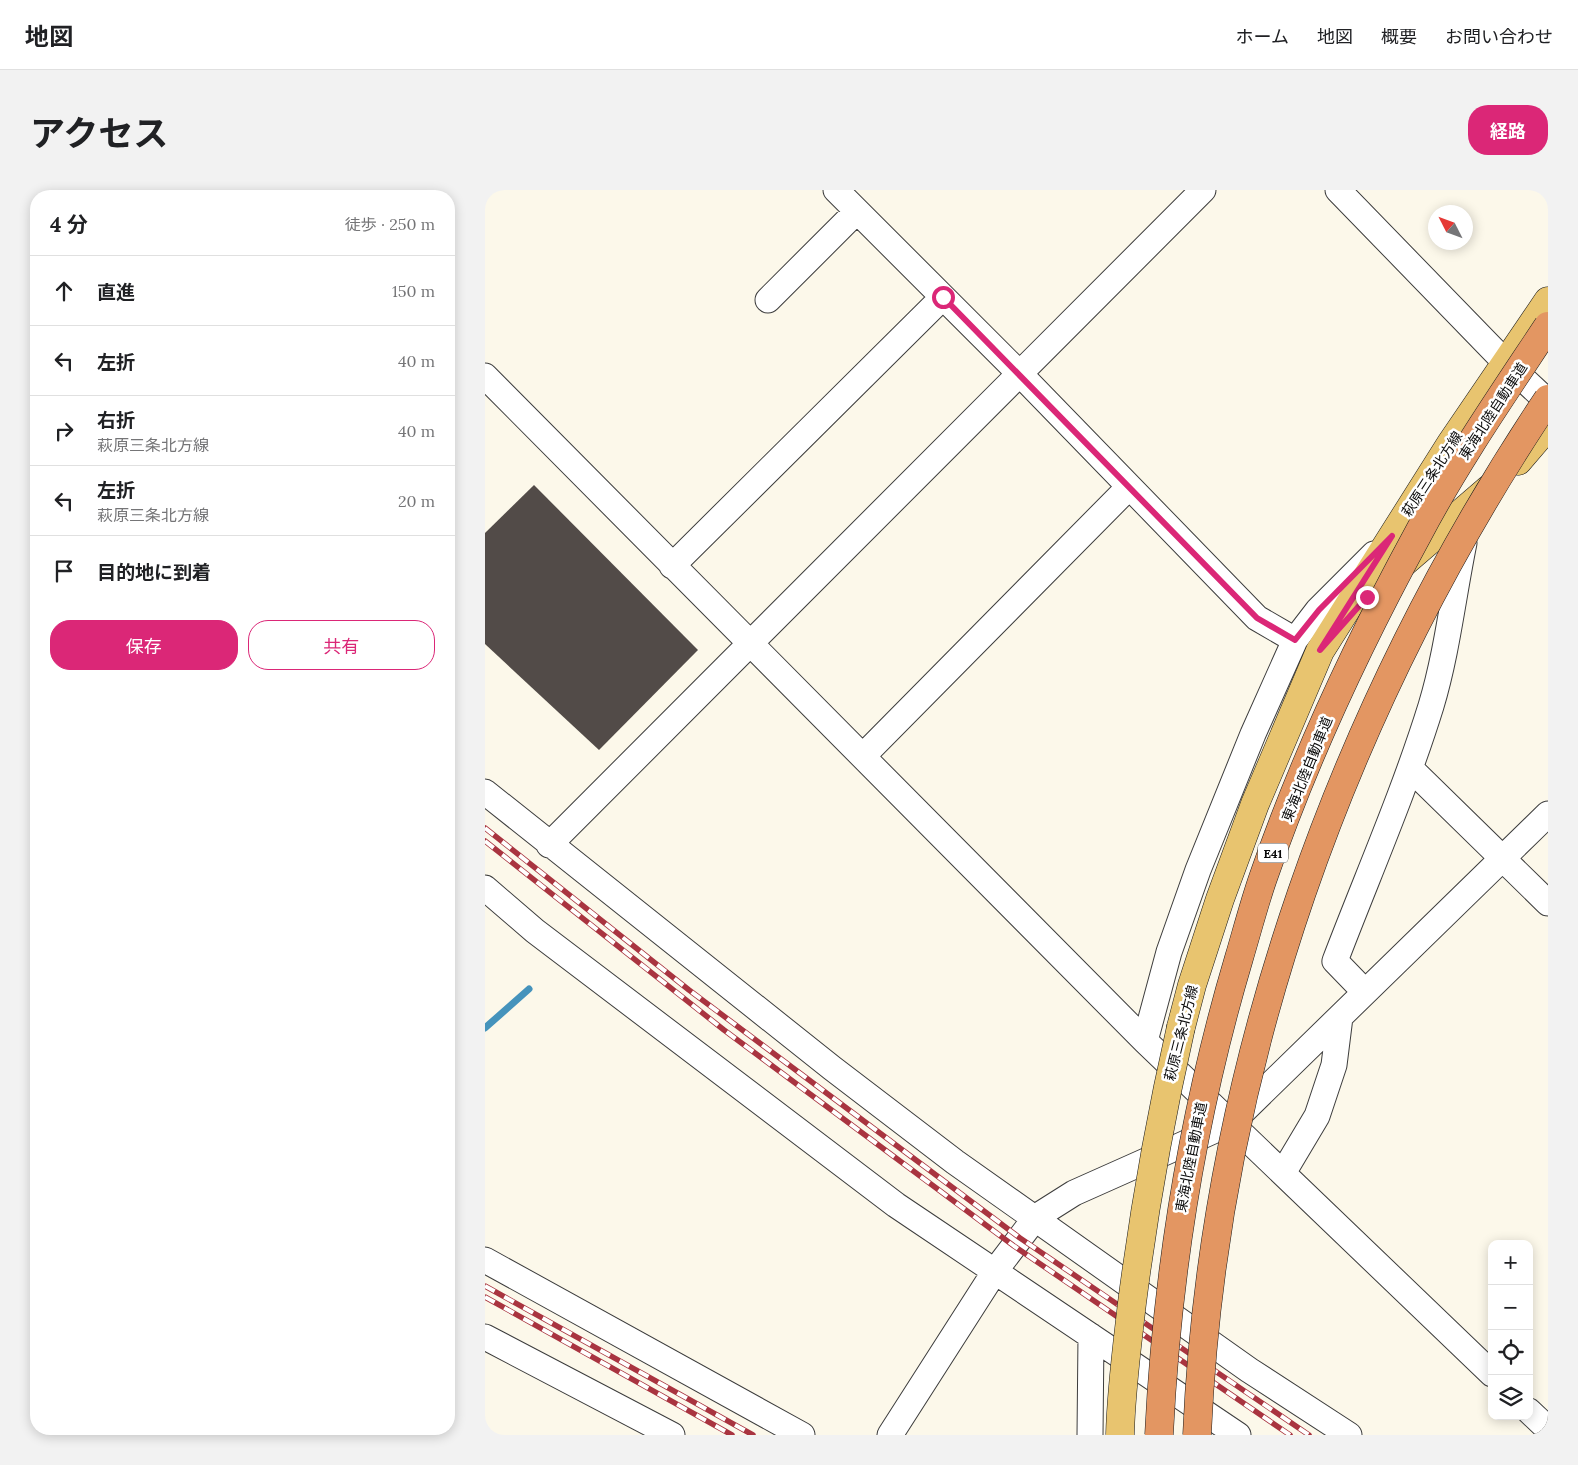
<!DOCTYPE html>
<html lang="ja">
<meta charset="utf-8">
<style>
body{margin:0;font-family:Lora,"Noto Sans JP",serif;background:#f2f2f2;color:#202124}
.controls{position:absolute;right:15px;bottom:15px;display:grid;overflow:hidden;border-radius:10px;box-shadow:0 2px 12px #0003}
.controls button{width:45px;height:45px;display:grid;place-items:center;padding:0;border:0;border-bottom:1px solid #e0e0e0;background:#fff;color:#202124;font:25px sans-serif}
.compass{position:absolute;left:943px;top:15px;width:45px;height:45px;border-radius:50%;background:#fff;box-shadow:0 2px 12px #0003;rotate:312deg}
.stop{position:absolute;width:15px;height:15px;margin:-11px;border:4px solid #db2777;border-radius:50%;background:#fff}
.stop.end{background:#db2777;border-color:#fff;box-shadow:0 1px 5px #0008}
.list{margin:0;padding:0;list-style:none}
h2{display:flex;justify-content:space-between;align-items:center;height:65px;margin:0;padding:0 20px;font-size:21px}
h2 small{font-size:16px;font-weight:400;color:#757577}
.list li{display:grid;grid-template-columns:32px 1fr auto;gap:15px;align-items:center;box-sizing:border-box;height:70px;padding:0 20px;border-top:1px solid #e0e0e0}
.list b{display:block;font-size:19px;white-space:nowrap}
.list p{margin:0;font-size:16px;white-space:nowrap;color:#757577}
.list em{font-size:16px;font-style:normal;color:#757577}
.actions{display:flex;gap:10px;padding:15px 20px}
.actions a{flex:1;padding:11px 0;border:1px solid #db2777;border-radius:20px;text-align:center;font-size:18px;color:#db2777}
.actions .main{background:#db2777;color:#fff}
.icon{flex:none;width:28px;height:28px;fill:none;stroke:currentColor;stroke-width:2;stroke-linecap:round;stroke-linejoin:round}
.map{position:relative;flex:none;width:1063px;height:1245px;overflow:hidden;border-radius:20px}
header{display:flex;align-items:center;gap:30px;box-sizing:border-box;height:70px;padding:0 25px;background:#fff;border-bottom:1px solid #e0e0e0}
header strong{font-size:24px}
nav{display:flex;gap:28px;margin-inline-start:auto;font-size:18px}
.intro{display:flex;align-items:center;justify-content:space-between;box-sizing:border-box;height:120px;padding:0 30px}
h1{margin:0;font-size:35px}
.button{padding:12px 22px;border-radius:20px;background:#db2777;color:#fff;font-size:18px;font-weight:700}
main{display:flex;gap:30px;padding:0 30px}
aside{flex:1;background:#fff;border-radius:20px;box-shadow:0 2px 12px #0003}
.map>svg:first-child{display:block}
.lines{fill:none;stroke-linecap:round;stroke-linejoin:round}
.stream{stroke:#4593bc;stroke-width:7}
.building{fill:#524b48}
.minor-casing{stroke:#3d3d3d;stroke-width:27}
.major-casing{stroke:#1b1b1b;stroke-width:29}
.minor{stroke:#fff;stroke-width:25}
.major{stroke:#e8c46f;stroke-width:28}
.rail-casing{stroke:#a93440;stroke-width:5.5}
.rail{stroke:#fff;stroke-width:4;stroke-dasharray:11;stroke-linecap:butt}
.major-bridge-casing{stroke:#1b1b1b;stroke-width:29;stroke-linecap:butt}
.highway-bridge-casing{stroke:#1b1b1b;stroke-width:29;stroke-linecap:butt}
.major-bridge{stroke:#e8c46f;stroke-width:28}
.highway-bridge{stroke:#e39662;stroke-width:28}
.route{stroke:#db2777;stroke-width:6}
.labels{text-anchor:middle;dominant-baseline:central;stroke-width:5;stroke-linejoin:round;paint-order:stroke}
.shield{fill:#fff;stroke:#545454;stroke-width:1}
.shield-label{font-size:12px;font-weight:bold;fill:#0a0a0a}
.street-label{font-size:14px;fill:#0a0a0a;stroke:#fff}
</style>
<header>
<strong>地図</strong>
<nav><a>ホーム</a><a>地図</a><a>概要</a><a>お問い合わせ</a></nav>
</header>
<div class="intro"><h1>アクセス</h1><a class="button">経路</a></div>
<main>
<aside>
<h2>4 分<small>徒歩 · 250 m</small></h2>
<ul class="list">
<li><svg class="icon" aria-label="ahead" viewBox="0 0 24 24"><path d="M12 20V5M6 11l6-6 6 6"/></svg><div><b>直進</b></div><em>150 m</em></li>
<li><svg class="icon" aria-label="left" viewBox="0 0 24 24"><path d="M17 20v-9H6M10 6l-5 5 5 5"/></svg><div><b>左折</b></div><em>40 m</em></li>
<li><svg class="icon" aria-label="right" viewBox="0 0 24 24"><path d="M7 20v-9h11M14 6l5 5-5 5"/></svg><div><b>右折</b><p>萩原三条北方線</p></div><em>40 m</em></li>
<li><svg class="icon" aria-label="left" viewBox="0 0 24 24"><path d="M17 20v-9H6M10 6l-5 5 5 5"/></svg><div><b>左折</b><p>萩原三条北方線</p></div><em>20 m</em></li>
<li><svg class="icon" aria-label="arrive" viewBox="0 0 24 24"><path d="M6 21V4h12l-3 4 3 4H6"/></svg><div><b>目的地に到着</b></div></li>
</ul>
<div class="actions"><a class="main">保存</a><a>共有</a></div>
</aside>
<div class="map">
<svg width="1063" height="1245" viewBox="0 0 1063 1245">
<rect width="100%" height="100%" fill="#fcf8ea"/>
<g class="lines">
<path class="stream" d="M0,838L44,799"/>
</g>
<path class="building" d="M49,295L213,460L114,560L0,454V343Z"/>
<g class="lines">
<defs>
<path id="minor" d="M351,0L535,184L772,428L810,450L833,420L889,364
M853,0L1020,172L1063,212
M283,110L372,21
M0,186L660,851L1007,1184
M187,376L458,107
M378,566L644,297
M925,578L1063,713
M0,602L347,878L470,972L764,1180L864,1245
M64,655L718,0
M0,698L50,741L411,1015L753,1245
M880,802L850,771C882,687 919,603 946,516C962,463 968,407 979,353
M660,851L684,762L713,680L768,544L810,450
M798,983L832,926L849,875L855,827
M0,1070L317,1245
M0,1147L187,1245
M1044,1221L1063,1239
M405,1245L510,1081L551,1027L589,1003L746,933L1063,624
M605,1245L606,1146"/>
<path id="major" d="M1033,271L1063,236
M917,374L1004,299
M696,837L707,795L735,709L770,614L835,461L965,255L1063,111"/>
</defs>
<use href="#minor" class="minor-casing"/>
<use href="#major" class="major-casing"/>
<use href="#minor" class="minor"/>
<use href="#major" class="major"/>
<defs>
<path id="rail" d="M0,638L204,800L535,1048L824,1245
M0,651L239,840L529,1056L805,1245
M0,1096L268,1245
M0,1107L247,1245"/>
</defs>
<use href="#rail" class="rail-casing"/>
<use href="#rail" class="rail"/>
<defs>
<path id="major-bridge" d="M635,1245C636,1201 642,1157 647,1113C659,1020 675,929 696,837"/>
<path id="highway-bridge" d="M674,1245C682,1081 707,926 754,768C762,741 769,714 778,688C819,569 873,454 933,344C971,272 1018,204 1063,136
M712,1245C728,874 858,516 1063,209"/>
</defs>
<use href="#major-bridge" class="major-bridge-casing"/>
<use href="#highway-bridge" class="highway-bridge-casing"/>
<use href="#major-bridge" class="major-bridge"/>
<use href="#highway-bridge" class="highway-bridge"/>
</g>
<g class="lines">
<path class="route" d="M458,107L772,428L810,450L834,420L907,346L835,460L882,407"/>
</g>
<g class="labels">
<rect class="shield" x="773" y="653.5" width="30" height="19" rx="4"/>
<g class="shield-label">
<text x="788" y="663">E41</text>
</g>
<g class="street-label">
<text transform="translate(1008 221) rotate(-57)">東海北陸自動車道</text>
<text transform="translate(947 284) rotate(-57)">萩原三条北方線</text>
<text transform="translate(822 579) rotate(-68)">東海北陸自動車道</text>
<text transform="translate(696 843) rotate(-76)">萩原三条北方線</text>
<text transform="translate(706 967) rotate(-79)">東海北陸自動車道</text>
</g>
</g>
</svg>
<div class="controls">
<button>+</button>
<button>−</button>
<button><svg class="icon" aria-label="locate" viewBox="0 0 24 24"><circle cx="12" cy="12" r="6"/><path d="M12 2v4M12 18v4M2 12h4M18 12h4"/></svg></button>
<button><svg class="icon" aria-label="layers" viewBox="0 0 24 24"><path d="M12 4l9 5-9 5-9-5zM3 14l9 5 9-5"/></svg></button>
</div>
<svg class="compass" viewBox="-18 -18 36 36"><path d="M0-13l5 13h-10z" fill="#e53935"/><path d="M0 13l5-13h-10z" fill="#757577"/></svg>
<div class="stop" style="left:458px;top:107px"></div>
<div class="stop end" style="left:882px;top:407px"></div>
</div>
</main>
